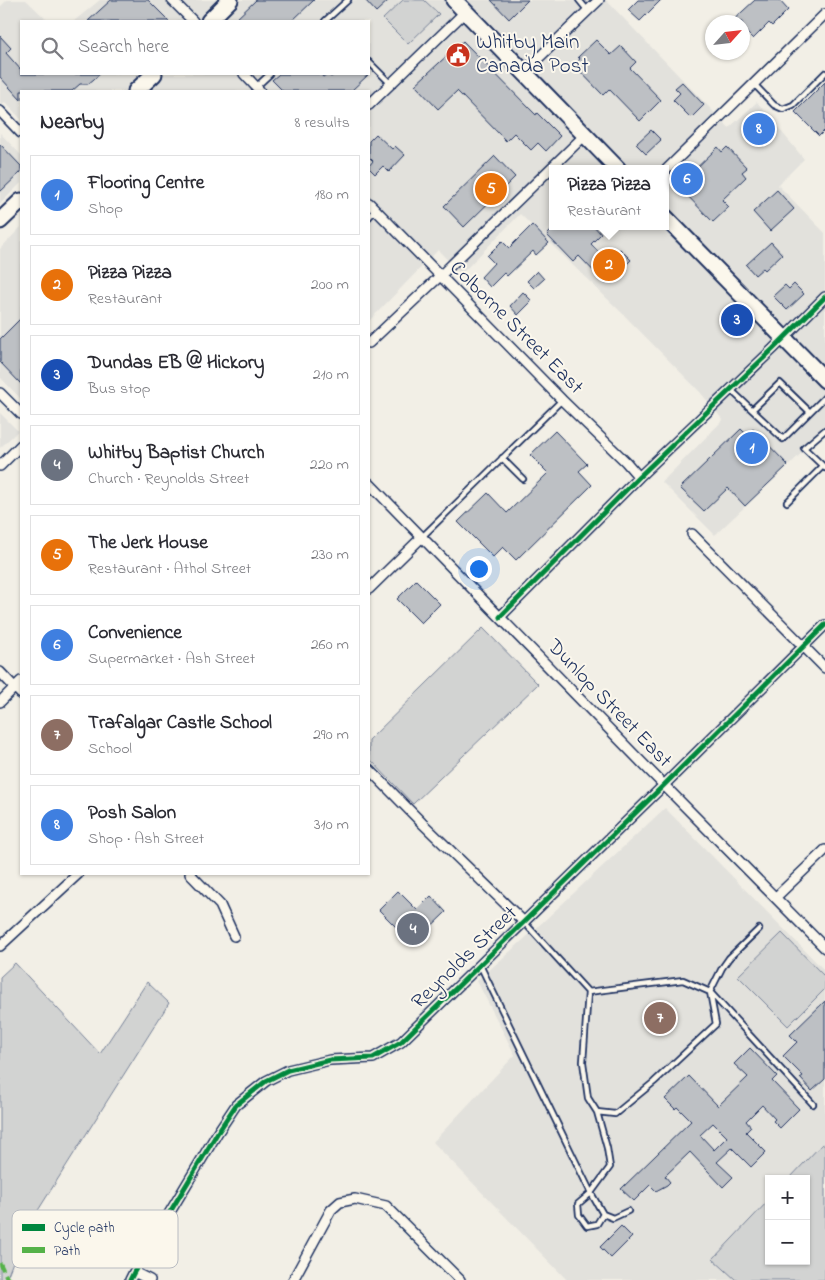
<!DOCTYPE html>
<meta charset="utf-8">
<style>
body{margin:0;font-family:"Indie Flower",sans-serif;background:#f2f2f3;color:#2b2b33}
.controls{position:absolute;right:15px;bottom:15px;display:grid;overflow:hidden;border-radius:0px;box-shadow:0 1px 4px #0004}
.controls button{width:45px;height:45px;display:grid;place-items:center;padding:0;border:0;border-bottom:1px solid #e1e1e2;background:#fff;color:#2b2b33;font:25px sans-serif}
.compass{position:absolute;left:705px;top:15px;width:45px;height:45px;border-radius:50%;background:#fff;box-shadow:0 1px 4px #0004;rotate:63deg}
.you{position:absolute;left:478px;top:568px;width:18px;height:18px;margin:-12px;border:4px solid #fff;border-radius:50%;background:#1a73e8;box-shadow:0 0 0 8px #1a73e833}
.badge{display:grid;place-items:center;width:32px;height:32px;border-radius:50%;background:#c8321e;color:#fff;font-size:16px;font-weight:700}
.pin{position:absolute;translate:-50% -50%;border:2px solid #fff;box-shadow:0 1px 5px #0006}
.popup{position:absolute;left:549px;top:165px;width:120px;height:65px;box-sizing:border-box;display:grid;place-content:center;border-radius:0px;background:#fff;filter:drop-shadow(0 1px 4px #0005);font-size:16px;white-space:nowrap;color:#7c7c81}
.popup b{font-size:19px;color:#2b2b33}
.popup::after{content:'';position:absolute;left:50%;top:100%;margin-left:-10px;border:10px solid transparent;border-top-color:#fff}
.list{margin:0;padding:0;list-style:none}
h2{display:flex;justify-content:space-between;align-items:center;height:65px;margin:0;padding:0 20px;font-size:21px}
h2 small{font-size:16px;font-weight:400;color:#7c7c81}
.list li{display:grid;grid-template-columns:32px 1fr auto;gap:15px;align-items:center;box-sizing:border-box;height:80px;margin:0 10px 10px;padding:0 10px;border:1px solid #e1e1e2;border-radius:0px}
.list b{display:block;font-size:19px;white-space:nowrap}
.list p{margin:0;font-size:16px;white-space:nowrap;color:#7c7c81}
.list em{font-size:16px;font-style:normal;color:#7c7c81}
.icon{flex:none;width:28px;height:28px;fill:none;stroke:currentColor;stroke-width:2;stroke-linecap:round;stroke-linejoin:round}
.map{position:relative;flex:none;width:825px;height:1280px;overflow:hidden}
.search{position:absolute;background:#fff;box-shadow:0 1px 4px #0004;left:20px;top:20px;width:350px;height:55px;display:flex;align-items:center;gap:12px;box-sizing:border-box;padding:0 18px;border-radius:0px;color:#7c7c81;font-size:19px}
.panel{position:absolute;background:#fff;box-shadow:0 1px 4px #0004;left:20px;top:90px;width:350px;height:785px;border-radius:0px}
.map>svg:first-child{display:block}
.built{fill:#e2e1dc;fill-rule:evenodd}
.green{fill:#d2d3d2;stroke:#768198}
.building{fill:#bdc0c4;stroke:#1b2f5e;fill-rule:evenodd}
.lines{fill:none;stroke-linecap:round;stroke-linejoin:round}
.lane-casing{stroke:#1b2f5e;stroke-width:8}
.street-casing{stroke:#1b2f5e;stroke-width:12}
.primary-casing{stroke:#1b2f5e;stroke-width:19}
.lane{stroke:#fbf7ec;stroke-width:4.5}
.street{stroke:#fbf7ec;stroke-width:9}
.primary{stroke:#fbf7ec;stroke-width:15}
.quiet{stroke:#55b248;stroke-width:4;stroke-dasharray:8 4;stroke-linecap:butt}
.cycleway-casing{stroke:#fbf7ec;stroke-width:8}
.cycleway{stroke:#00873e;stroke-width:5}
.labels{text-anchor:middle;dominant-baseline:central;stroke-width:4;stroke-linejoin:round;paint-order:stroke}
.poi-label{font-size:21px;fill:#1b2f5e;stroke:#fbf7ec;text-anchor:start}
.street-label{font-size:21px;fill:#1b2f5e;stroke:#fbf7ec}
.key{fill:#fbf7ec;stroke:#b8bbc1;stroke-width:1}
.key-label{font-size:14px;fill:#1b2f5e}
</style>
<div class="map">
<svg width="825" height="1280" viewBox="0 0 825 1280">
<rect width="100%" height="100%" fill="#f2efe6"/>
<filter id="ink" filterUnits="userSpaceOnUse"><feTurbulence type="fractalNoise" baseFrequency=".02" numOctaves="2"/><feDisplacementMap in="SourceGraphic" scale="10" xChannelSelector="R" yChannelSelector="G"/><feConvolveMatrix kernelMatrix="1 2 1 2 8 2 1 2 1" color-interpolation-filters="sRGB"/></filter>
<g filter="url(#ink)">
<path class="built" d="M7,0H26L48,21H21V74H369V21H74L100,0H606L729,128L757,102L804,159L778,185L825,233V431L715,535L662,482L723,420L700,392L622,313L520,214L461,274L438,250L369,321V91H21V119L5,102L0,105V7ZM553,169H665V226H553Z
M0,133L21,155V183L0,204Z
M21,227V399L0,377V249Z
M0,413L18,431L0,448Z
M665,808L825,971V1280H567L433,1142L515,1055L477,981L531,933ZM769,1179H806V1261H769Z"/>
<path class="green" d="M403,0H424L439,14L408,44L383,19Z
M483,628L538,684L413,804L369,758V740Z
M782,933L825,977V989L788,1026L738,976Z
M15,963L100,1054L147,982L169,1003L25,1231L6,1280H0V977Z
M822,1144L825,1146V1280H736L713,1259L769,1200V1261H806V1179H789Z"/>
<path class="building" d="M111,0H148L169,21H88Z
M256,0H314L292,21H234Z
M365,0H389L376,12Z
M491,0H528L509,19Z
M638,0H661L640,21L628,10Z
M755,0H779L788,10L772,26L769,23L753,39L742,28V22H731Z
M0,36L11,48L6,53L21,70V74H100L88,84H80L72,91H21V100L0,77Z
M596,40L611,55L621,46L636,62L630,68L661,100L640,121L609,89L603,95L574,65L580,59L578,57Z
M463,41L536,115L537,113L560,136L546,151L538,143L531,150L514,133L506,141L457,91L438,109L415,85Z
M279,74H320L323,77L327,74L331,77L335,74H369L351,91H283L272,80Z
M682,82L704,105L691,118L673,100L680,93L675,88Z
M825,82V130L819,136L795,112Z
M758,120L771,133L763,141L750,128Z
M651,130L661,140L646,154L636,144Z
M376,134L392,149L395,146L405,155L389,172L383,166L375,174L369,168V166L373,161L369,157V141Z
M0,144L21,166V172L0,192Z
M718,147L722,152L727,147L747,168L742,172L746,177L722,200L729,207L713,222L678,186Z
M495,156L515,177L464,227L444,206Z
M777,190L794,209L770,231L753,212Z
M532,225L549,243L536,255L533,251L507,276L504,273L490,287L481,277L494,263L487,256L502,241L509,248Z
M556,226H594L601,234L591,244L607,261L620,249L631,260L606,284L579,256L573,262L547,235Z
M771,242L782,254L765,270L763,268L755,275L746,265Z
M537,271L544,279L534,288L527,281Z
M794,284L804,294L787,310L773,296L785,285L789,289Z
M523,292L532,301L518,315L510,306Z
M21,318V384L0,362V339Z
M741,429L747,435L753,429L788,465L745,506L728,488L704,511L680,488Z
M555,431L587,464L579,471L592,485L516,560L503,547L493,557L458,522L488,493L507,513L548,473L530,455Z
M416,580L440,604L421,623L397,599Z
M398,891L417,910L431,896L446,912L413,944L379,910Z
M825,1001V1079L812,1091L800,1078L803,1076L783,1056L797,1042L790,1035Z
M750,1048L777,1076L772,1081L799,1109L780,1128L773,1121L775,1119L762,1105L746,1121L751,1127L746,1132L766,1152L751,1167L732,1148L717,1162L733,1177L723,1187L690,1152L665,1176L670,1182L667,1185L656,1191L650,1185L634,1201L621,1189L691,1121L677,1107L675,1109L665,1099L689,1076L718,1106L748,1077L734,1064ZM713,1123L727,1137L714,1150L700,1135Z
M621,1226L632,1237L611,1258L600,1247Z"/>
<g class="lines">
<defs>
<path id="lane" d="M579,0L588,11
M325,21L348,0
M369,62L391,84
M754,84L774,105L783,109L793,105L825,73
M256,87L270,74
M369,217L375,210
M731,390L783,439L825,397
M752,410L780,383L810,412
M825,430L804,448L825,468
M502,458L523,479
M787,502L823,466
M422,537L562,400
M524,922L588,992L583,1062L588,1098L597,1112L615,1114L654,1082L716,1024L710,992L683,980L588,992
M759,929L729,958L722,968L710,992L813,1104
M480,965L591,1193L603,1214L613,1218L628,1211
M597,1112L607,1148L610,1167L591,1193L578,1204L579,1215L587,1226L597,1224L603,1214"/>
<path id="street" d="M172,0L193,21
M524,72L599,0
M244,74L260,91
M369,105L465,12
M0,111L21,133
M665,171L825,14
M369,203L562,400L626,462L639,477
M369,343L440,276L585,135
M0,393L21,414
M0,466L21,445
M369,483L650,771L825,948
M692,534L825,668
M369,589L422,537
M500,617L639,477L773,349L825,297
M0,672L21,694
M0,702L21,681
M369,769L422,823L524,922
M190,874L220,905L234,936
M776,897L825,850
M0,946L78,874
M134,1272L150,1280
M130,1280L134,1272L218,1132L236,1105L266,1081L288,1070L330,1060L373,1058L401,1042L664,785L825,625
M293,1280L331,1210L340,1202L355,1199L386,1206L460,1280"/>
<path id="primary" d="M454,0L618,169
M209,21L230,0
M136,91L154,74
M665,217L825,380
M0,221L21,201"/>
</defs>
<use href="#lane" class="lane-casing"/>
<use href="#street" class="street-casing"/>
<use href="#primary" class="primary-casing"/>
<use href="#lane" class="lane"/>
<use href="#street" class="street"/>
<use href="#primary" class="primary"/>
<path class="quiet" d="M0,1263L7,1278L10,1280"/>
<defs>
<path id="cycleway" d="M500,617L639,477L773,349L825,297
M130,1280L134,1272L218,1132L236,1105L266,1081L288,1070L330,1060L373,1058L401,1042L664,785L825,625"/>
</defs>
<use href="#cycleway" class="cycleway-casing"/>
<use href="#cycleway" class="cycleway"/>
</g>
</g>
<defs>
<symbol id="civic-disc" viewBox="-11 -11 22 22"><circle r="9.5" fill="#c8321e" stroke="#fbf7ec"/><path d="M-.6-6.5H3V-4.5H.6V-3L4-1V1h2V6H-6V1h2V-1L-.6-3ZM-1.2 2.5V6h2.4V2.5Z" fill="#fff"/></symbol>
</defs>
<g fill-rule="evenodd">
<use href="#civic-disc" x="444" y="41" width="28" height="28"/>
</g>
<g class="labels">
<g class="poi-label">
<text x="476" y="43">Whitby Main<tspan x="476" dy="24">Canada Post</tspan></text>
</g>
<g class="street-label">
<text transform="translate(516 328) rotate(45)">Colborne Street East</text>
<text transform="translate(609 704) rotate(46)">Dunlop Street East</text>
<text transform="translate(465 958) rotate(-44)">Reynolds Street</text>
</g>
</g>
<rect x="12" y="1210" width="166" height="58" rx="8" class="key"/>
<rect x="22" y="1224" width="23" height="7" fill="#00873e"/>
<rect x="22" y="1247" width="23" height="6" fill="#55b248"/>
<g class="key-label">
<text x="54" y="1232">Cycle path</text>
<text x="54" y="1255">Path</text>
</g>
</svg>
<div class="controls">
<button>+</button>
<button>−</button>
</div>
<svg class="compass" viewBox="-18 -18 36 36"><path d="M0-13l5 13h-10z" fill="#e53935"/><path d="M0 13l5-13h-10z" fill="#7c7c81"/></svg>
<div class="you"></div>
<div class="pin badge" style="left:752px;top:448px;background:#3f7fe0">1</div>
<div class="pin badge" style="left:609px;top:265px;background:#e8710a">2</div>
<div class="popup"><b>Pizza Pizza</b>Restaurant</div>
<div class="pin badge" style="left:737px;top:320px;background:#1a4fb4">3</div>
<div class="pin badge" style="left:413px;top:929px;background:#6b7280">4</div>
<div class="pin badge" style="left:491px;top:189px;background:#e8710a">5</div>
<div class="pin badge" style="left:687px;top:179px;background:#3f7fe0">6</div>
<div class="pin badge" style="left:660px;top:1018px;background:#8d6e63">7</div>
<div class="pin badge" style="left:759px;top:129px;background:#3f7fe0">8</div>
<div class="search"><svg class="icon" aria-label="search" viewBox="0 0 24 24"><circle cx="10" cy="10" r="6"/><path d="M15 15l6 6"/></svg>Search here</div>
<section class="panel">
<h2>Nearby<small>8 results</small></h2>
<ul class="list">
<li><span class="badge" style="background:#3f7fe0">1</span><div><b>Flooring Centre</b><p>Shop</p></div><em>180 m</em></li>
<li><span class="badge" style="background:#e8710a">2</span><div><b>Pizza Pizza</b><p>Restaurant</p></div><em>200 m</em></li>
<li><span class="badge" style="background:#1a4fb4">3</span><div><b>Dundas EB @ Hickory</b><p>Bus stop</p></div><em>210 m</em></li>
<li><span class="badge" style="background:#6b7280">4</span><div><b>Whitby Baptist Church</b><p>Church · Reynolds Street</p></div><em>220 m</em></li>
<li><span class="badge" style="background:#e8710a">5</span><div><b>The Jerk House</b><p>Restaurant · Athol Street</p></div><em>230 m</em></li>
<li><span class="badge" style="background:#3f7fe0">6</span><div><b>Convenience</b><p>Supermarket · Ash Street</p></div><em>260 m</em></li>
<li><span class="badge" style="background:#8d6e63">7</span><div><b>Trafalgar Castle School</b><p>School</p></div><em>290 m</em></li>
<li><span class="badge" style="background:#3f7fe0">8</span><div><b>Posh Salon</b><p>Shop · Ash Street</p></div><em>310 m</em></li>
</ul>
</section>
</div>
